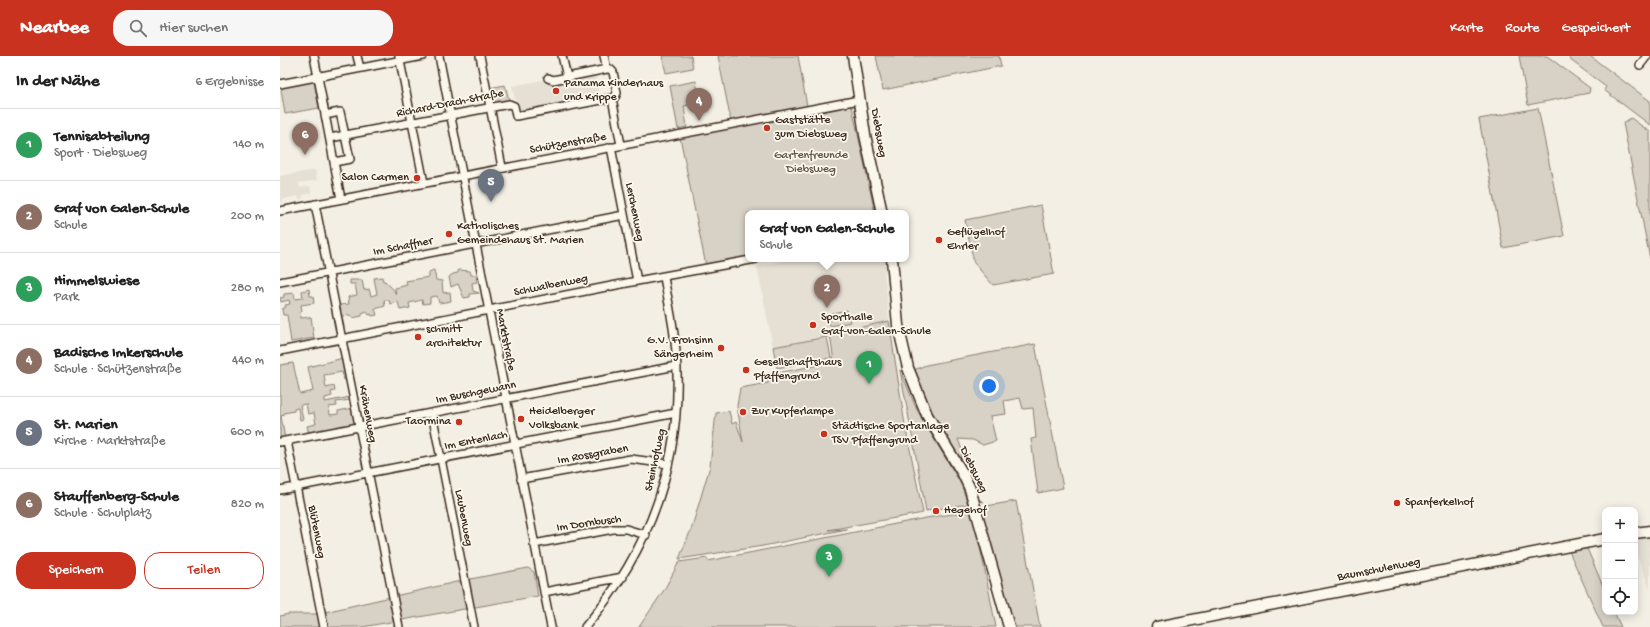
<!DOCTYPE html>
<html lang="de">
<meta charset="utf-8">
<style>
body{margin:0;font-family:"Gochi Hand",sans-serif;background:#f6f6f6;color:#222}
.controls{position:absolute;right:12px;bottom:12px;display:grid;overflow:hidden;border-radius:8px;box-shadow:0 2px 10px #0003}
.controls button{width:36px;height:36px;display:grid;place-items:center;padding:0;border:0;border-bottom:1px solid #e0e0e0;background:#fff;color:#222;font:20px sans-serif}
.you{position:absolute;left:709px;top:330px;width:14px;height:14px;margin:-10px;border:3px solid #fff;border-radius:50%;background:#1a73e8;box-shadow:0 0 0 6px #1a73e833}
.badge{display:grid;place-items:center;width:26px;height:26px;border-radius:50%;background:#c8321e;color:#fff;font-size:13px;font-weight:700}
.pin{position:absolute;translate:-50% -33px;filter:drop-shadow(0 1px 2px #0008)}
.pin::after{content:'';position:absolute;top:21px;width:14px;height:12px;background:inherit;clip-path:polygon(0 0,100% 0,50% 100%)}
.popup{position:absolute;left:465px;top:154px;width:164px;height:52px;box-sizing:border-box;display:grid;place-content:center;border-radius:8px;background:#fff;filter:drop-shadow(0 1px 3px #0005);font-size:13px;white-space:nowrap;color:#767676}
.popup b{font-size:15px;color:#222}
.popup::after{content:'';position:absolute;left:50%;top:100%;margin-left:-8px;border:8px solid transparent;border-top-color:#fff}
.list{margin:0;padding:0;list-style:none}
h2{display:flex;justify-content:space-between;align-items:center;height:52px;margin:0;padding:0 16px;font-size:17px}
h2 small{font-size:13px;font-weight:400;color:#767676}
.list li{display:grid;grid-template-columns:26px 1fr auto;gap:12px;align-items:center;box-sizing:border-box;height:72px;padding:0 16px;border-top:1px solid #e0e0e0}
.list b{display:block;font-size:15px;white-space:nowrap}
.list p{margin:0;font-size:13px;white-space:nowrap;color:#767676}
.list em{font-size:13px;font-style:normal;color:#767676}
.actions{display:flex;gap:8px;padding:12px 16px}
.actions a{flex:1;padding:9px 0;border:1px solid #c8321e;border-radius:16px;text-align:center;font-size:14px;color:#c8321e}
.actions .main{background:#c8321e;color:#fff}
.icon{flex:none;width:22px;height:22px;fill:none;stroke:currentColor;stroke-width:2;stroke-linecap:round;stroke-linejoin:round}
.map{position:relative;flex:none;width:1370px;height:571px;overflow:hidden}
header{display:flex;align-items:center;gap:24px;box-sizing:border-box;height:56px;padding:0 20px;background:#c8321e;color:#fff}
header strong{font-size:19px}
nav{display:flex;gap:22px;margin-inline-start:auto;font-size:14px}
.search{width:280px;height:36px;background:#f6f6f6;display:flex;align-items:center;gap:10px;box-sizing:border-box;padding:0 14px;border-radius:16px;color:#767676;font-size:15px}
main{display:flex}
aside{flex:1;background:#fff}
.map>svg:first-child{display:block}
.built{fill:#e5dfd4}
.green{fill:#d8d1c6;stroke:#8a7e72}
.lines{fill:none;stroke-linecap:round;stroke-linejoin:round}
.street-casing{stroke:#3b2a1e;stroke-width:10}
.secondary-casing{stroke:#3b2a1e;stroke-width:13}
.street{stroke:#fbf7ec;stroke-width:7}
.secondary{stroke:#fbf7ec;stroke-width:10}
.poi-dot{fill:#c8321e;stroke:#fbf7ec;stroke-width:1.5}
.labels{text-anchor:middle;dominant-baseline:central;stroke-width:3.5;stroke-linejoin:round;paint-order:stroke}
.poi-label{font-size:12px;fill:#3b2a1e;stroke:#fbf7ec;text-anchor:start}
.street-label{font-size:12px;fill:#3b2a1e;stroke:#fbf7ec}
.park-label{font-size:12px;fill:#625448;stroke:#fbf7ec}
</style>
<header>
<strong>Nearbee</strong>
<div class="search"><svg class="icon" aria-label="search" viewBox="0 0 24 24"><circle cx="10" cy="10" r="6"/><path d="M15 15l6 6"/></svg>Hier suchen</div>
<nav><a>Karte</a><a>Route</a><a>Gespeichert</a></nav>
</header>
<main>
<aside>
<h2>In der Nähe<small>6 Ergebnisse</small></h2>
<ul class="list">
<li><span class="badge" style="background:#2e9e5b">1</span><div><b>Tennisabteilung</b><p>Sport · Diebsweg</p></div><em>140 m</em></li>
<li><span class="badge" style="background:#8d6e63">2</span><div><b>Graf von Galen-Schule</b><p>Schule</p></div><em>200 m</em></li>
<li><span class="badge" style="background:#2e9e5b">3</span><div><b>Himmelswiese</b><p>Park</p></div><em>280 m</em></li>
<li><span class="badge" style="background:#8d6e63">4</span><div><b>Badische Imkerschule</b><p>Schule · Schützenstraße</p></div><em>440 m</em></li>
<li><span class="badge" style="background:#6b7280">5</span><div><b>St. Marien</b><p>Kirche · Marktstraße</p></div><em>600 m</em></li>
<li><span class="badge" style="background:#8d6e63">6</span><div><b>Stauffenberg-Schule</b><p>Schule · Schulplatz</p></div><em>820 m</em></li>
</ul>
<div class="actions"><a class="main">Speichern</a><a>Teilen</a></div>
</aside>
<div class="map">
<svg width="1370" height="571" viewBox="0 0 1370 571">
<rect width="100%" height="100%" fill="#f3efe4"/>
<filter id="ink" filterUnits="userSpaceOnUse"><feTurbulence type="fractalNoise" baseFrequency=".025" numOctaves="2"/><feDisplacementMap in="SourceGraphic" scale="8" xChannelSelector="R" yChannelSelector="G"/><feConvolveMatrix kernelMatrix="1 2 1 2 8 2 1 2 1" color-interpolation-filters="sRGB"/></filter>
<g filter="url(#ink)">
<path class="built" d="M315,19L319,40L245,55L239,53L235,43L232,30L268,23L270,27Z
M35,114L37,124L19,127L20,132L30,130L31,137L23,139V142L19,143L18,140L3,143V145L0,146V120Z
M513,203H605L606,215L604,216L607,239L609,265L550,278L547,281L493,291L477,210Z
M1370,476V534L1355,494V479Z"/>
<path class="green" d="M382,0H411L413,12L386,17Z
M438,0H518L527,50L451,66Z
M596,0H719L721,10L603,34Z
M1239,0H1267L1310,32L1309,37L1248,49Z
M1291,0H1310L1370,45V69L1324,34L1326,31L1289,3Z
M31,25L34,26L39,52L5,58L1,34L4,31Z
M416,25L420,47L404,50L407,71L398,73L390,30Z
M225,29L229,44L213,48L209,32Z
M566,48L572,51L595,157H468V201L426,210L400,81Z
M1258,52L1284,180L1223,192L1199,63Z
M1351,62L1370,76V203L1343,67Z
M761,149L774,218L713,229L694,207L685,164Z
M154,214L156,224L162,225L163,237L170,236L171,245L159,247L157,240L150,241V247L143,248L142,244L129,247L130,252L120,254L118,246L110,248L109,244H104L105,250L95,253L97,259L92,260L91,258L89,259L87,255L82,257V260L72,262L70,259L61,260L59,249L69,248L68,241L77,239L75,228H70V224H82L84,234L89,233L91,240L97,238L94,222L102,221L103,225H105C109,230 114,232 116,239L115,232L127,229L126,225L149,221V216Z
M179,214L190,215L191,219H196L197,226L192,227L193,235L199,237L190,238V241L184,242L178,228L171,231L169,221L173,218L178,217V215Z
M29,233L30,240H33L34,247L21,249L22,255L20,256L21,262L31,261L34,282L11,286L7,259H3L2,253L6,251L5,249L10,248L9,244L1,246L0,242L4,241V238L14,237L15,243L23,242L22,235Z
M567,254L570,266L550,270L548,258Z
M609,265L625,369L643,457L548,474L567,473L483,490L399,503L412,471L430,410L436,357L449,355L452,368L456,366L463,386L457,350L460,332L488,327L487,319L554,306L550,278Z
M547,281L551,302L497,312L493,291Z
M755,288L783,432L758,437L751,383L756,382L753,352L743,353L740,342L724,345L726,358L710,360L716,385L703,389L693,384L678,383L682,394L681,404L691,422L699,444L704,446L697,444L648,353L634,314L646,309Z
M63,302L67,324H64L62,316L44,319L46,332L54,330L55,335L51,336L52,340L45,342V346L70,341V344L56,346L57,350L49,351L50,359L58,358V355L73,352L76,368L29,378L27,370L36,368L34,357L28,358L26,348L20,349L23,363L20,364L18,352L14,353V355L4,357V359L1,360L5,383L0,384V309L13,307L20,338L33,335L28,311Z
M620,314L637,354L681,428L688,448L646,455Z
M736,445L760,571H733L701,455L706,450Z
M692,455L703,505L716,571H359L384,534L399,506L427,502L428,505L646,462Z
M1306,490L1325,535V556H1334L1341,571H1323L1288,493Z
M248,512L254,516L258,540L82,571H0V560L9,558H36L185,524Z"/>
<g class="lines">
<defs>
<path id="street" d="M34,0L61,143
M77,0L80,12
M119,0L144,127
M159,0L271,571
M200,0L222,111
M282,0L287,21
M324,0L327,13H330L333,16L337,37L335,41L332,42L341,89
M1360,9L1367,0
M268,22L273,24L327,13
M0,28L143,0
M45,59L60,56L70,103L54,106
M50,82L229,48L234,50L236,60L332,42
M331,91L357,225
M35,148L119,571
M0,155L579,44
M0,226L344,159
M0,295L357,225L476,203
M152,357L194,571
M7,385L44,571
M0,386L396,310
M241,423L351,403L388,408
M0,434L396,357
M254,488L333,473H346L366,479
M264,536L343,521
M305,571C372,492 404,400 396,296C394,270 388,245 384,221"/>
<path id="secondary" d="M573,0L585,79L602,157
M612,203L618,269L628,312L647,359L683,418L690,433L729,571
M1355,477L1370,475
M877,571L1325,483"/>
</defs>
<use href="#street" class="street-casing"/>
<use href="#secondary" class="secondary-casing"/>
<use href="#street" class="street"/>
<use href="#secondary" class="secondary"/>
</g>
</g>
<g class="poi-dot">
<circle cx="276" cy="35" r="4"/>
<circle cx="487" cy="72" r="4"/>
<circle cx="137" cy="122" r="4"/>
<circle cx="169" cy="178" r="4"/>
<circle cx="659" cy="184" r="4"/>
<circle cx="533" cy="269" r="4"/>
<circle cx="138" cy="281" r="4"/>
<circle cx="441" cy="292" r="4"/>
<circle cx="466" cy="314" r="4"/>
<circle cx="463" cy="356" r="4"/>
<circle cx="241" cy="363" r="4"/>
<circle cx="179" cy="366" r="4"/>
<circle cx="544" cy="378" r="4"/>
<circle cx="1117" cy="447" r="4"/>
<circle cx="656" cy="455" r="4"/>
</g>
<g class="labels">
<g class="poi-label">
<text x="284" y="28">Panama Kinderhaus<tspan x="284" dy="14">und Krippe</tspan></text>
<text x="495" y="65">Gaststätte<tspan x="495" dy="14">zum Diebsweg</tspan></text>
<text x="129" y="122" text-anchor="end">Salon Carmen</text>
<text x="177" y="171">Katholisches<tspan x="177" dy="14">Gemeindehaus St. Marien</tspan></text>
<text x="667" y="177">Geflügelhof<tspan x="667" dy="14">Ehrler</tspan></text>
<text x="541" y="262">Sporthalle<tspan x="541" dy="14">Graf-von-Galen-Schule</tspan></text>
<text x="146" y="274">schmitt<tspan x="146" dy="14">architektur</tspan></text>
<text x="433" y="285" text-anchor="end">G.V. Frohsinn<tspan x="433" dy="14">Sängerheim</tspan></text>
<text x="474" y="307">Gesellschaftshaus<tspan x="474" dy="14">Pfaffengrund</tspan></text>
<text x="249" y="356">Heidelberger<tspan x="249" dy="14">Volksbank</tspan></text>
<text x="471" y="356">Zur Kupferlampe</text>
<text x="171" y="366" text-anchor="end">Taormina</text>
<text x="552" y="371">Städtische Sportanlage<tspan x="552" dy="14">TSV Pfaffengrund</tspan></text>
<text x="1125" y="447">Spanferkelhof</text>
<text x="664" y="455">Hegehof</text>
</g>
<g class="street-label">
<text transform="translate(170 48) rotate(-11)">Richard-Drach-Straße</text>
<text transform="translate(598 77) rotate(80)">Diebsweg</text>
<text transform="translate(288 88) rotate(-10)">Schützenstraße</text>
<text transform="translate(354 156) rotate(79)">Lerchenweg</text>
<text transform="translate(123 191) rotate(-11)">Im Schaffner</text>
<text transform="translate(271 230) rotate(-11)">Schwalbenweg</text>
<text transform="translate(225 284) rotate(79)">Marktstraße</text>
<text transform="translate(196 337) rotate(-11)">Im Buschgewann</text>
<text transform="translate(87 358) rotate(79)">Krähenweg</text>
<text transform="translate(196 385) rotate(-11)">Im Entenlach</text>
<text transform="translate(313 399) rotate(-10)">Im Rossgraben</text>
<text transform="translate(376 404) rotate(-78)">Steinhofweg</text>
<text transform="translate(693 414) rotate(64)">Diebsweg</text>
<text transform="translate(183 462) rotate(79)">Laubenweg</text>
<text transform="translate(309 468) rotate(-8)">Im Dornbusch</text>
<text transform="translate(36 476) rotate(79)">Blütenweg</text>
<text transform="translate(1099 514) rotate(-11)">Baumschulenweg</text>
</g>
<g class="park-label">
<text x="531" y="100">Gartenfreunde<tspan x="531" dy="14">Diebsweg</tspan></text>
</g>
</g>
</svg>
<div class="controls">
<button>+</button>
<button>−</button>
<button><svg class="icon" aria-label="locate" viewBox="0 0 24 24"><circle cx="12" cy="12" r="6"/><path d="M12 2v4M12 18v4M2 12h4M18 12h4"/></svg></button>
</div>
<div class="you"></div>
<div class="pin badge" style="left:589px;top:328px;background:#2e9e5b">1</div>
<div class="pin badge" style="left:547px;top:252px;background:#8d6e63">2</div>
<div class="popup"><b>Graf von Galen-Schule</b>Schule</div>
<div class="pin badge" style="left:549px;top:521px;background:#2e9e5b">3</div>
<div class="pin badge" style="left:419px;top:65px;background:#8d6e63">4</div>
<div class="pin badge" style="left:211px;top:146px;background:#6b7280">5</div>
<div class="pin badge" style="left:25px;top:99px;background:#8d6e63">6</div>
</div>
</main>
